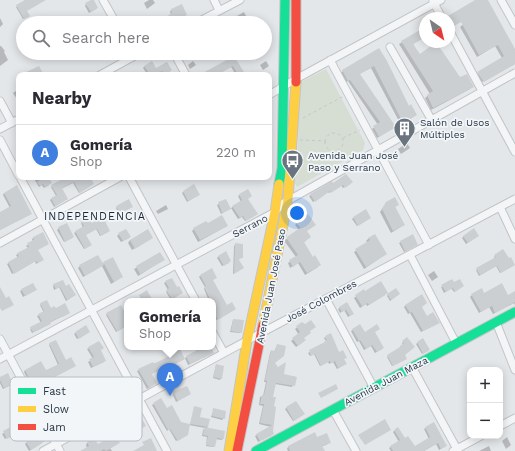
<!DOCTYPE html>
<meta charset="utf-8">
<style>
body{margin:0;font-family:"Work Sans",sans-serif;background:#f2f2f3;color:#2b2b33}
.controls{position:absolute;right:12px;bottom:12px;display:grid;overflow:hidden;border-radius:8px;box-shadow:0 2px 10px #0003}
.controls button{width:36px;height:36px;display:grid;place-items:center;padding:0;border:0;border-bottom:1px solid #e1e1e2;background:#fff;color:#2b2b33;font:20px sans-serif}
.compass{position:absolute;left:419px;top:12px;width:36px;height:36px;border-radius:50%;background:#fff;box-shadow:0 2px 10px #0003;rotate:145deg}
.you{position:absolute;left:297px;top:213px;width:14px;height:14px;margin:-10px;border:3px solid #fff;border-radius:50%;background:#1a73e8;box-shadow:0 0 0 6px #1a73e833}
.badge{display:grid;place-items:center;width:26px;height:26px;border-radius:50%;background:#6a747f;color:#fff;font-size:13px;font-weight:700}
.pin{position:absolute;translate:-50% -33px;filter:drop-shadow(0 1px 2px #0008)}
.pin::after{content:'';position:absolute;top:21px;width:14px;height:12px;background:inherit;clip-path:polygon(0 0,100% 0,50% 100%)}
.popup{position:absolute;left:124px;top:298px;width:92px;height:52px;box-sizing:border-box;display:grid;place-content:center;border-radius:8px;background:#fff;filter:drop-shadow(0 1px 3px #0005);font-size:13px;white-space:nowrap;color:#7c7c81}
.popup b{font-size:15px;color:#2b2b33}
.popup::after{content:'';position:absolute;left:50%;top:100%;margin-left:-8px;border:8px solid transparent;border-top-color:#fff}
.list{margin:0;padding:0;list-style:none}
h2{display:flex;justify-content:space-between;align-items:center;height:52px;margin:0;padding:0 16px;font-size:17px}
h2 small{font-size:13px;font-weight:400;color:#7c7c81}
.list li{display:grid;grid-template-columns:26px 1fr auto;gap:12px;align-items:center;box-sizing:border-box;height:56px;padding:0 16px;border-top:1px solid #e1e1e2}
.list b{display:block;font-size:15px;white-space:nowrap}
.list p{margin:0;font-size:13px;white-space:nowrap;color:#7c7c81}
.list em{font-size:13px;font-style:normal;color:#7c7c81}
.icon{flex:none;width:22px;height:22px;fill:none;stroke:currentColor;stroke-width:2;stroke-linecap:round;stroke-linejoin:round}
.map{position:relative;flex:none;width:515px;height:451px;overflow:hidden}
.search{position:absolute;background:#fff;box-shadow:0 2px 10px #0003;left:16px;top:16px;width:256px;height:44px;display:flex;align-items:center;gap:10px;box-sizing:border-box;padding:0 14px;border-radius:22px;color:#7c7c81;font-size:15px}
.panel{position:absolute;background:#fff;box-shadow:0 2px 10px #0003;left:16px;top:72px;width:256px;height:108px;border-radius:8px}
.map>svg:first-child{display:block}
.park{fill:#d6ded4}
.shadow{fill:#0003}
.building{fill:#cccfd2}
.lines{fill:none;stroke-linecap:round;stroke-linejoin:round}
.street-casing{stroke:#c2c5c8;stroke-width:9}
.fast-casing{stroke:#c2c5c8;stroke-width:11}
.slow-casing{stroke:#c2c5c8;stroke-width:11}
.jam-casing{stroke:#c2c5c8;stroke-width:11}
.path{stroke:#c2c6ca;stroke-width:1;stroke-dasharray:3 3;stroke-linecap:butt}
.street{stroke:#f3f5f6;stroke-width:7}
.fast{stroke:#16e098;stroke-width:9}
.slow{stroke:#ffcf43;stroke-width:9}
.jam{stroke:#f24e42;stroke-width:9}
.labels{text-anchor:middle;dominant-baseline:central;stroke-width:3.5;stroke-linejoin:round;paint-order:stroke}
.poi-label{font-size:10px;fill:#283646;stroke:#f2f6f9;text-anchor:start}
.street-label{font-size:10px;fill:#283646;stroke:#f2f6f9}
.neighbourhood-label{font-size:11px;letter-spacing:1px;fill:#1a2737;stroke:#f2f6f9}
.key{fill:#f2f6f9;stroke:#b5bcc3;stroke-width:1}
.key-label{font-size:11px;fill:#283646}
</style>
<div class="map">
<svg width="515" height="451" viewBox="0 0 515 451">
<rect width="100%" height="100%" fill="#e4e7ea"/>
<path class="park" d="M326,69L365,143L363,150L297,187L294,182L298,144L299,83Z"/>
<path class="shadow" d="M24,0H43L26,11L27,17L23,19L16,7L25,1Z
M149,0H153L155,3L147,9L144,3Z
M477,0H487L515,50V64L480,83L476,75L502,58L495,46L477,57L460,27L465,23L461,15L449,22V18H448Z
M86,4L96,9L89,13L85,6Z
M181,5L185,16L173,22V23H164L163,21L171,15L170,11Z
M244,12L246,16L237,21L235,17Z
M0,18L3,24L0,27Z
M425,28V37L413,44L419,55L460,78L470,89L431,110L425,98L430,94L399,44Z
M0,46H1L5,51L4,52L8,60L0,66Z
M379,49L408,107L416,115L401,125L371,68L359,74L395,127L377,138L372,129L378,125L348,81L346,82L340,73Z
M234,57L241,73L238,75H236L231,67L216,75H201Z
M193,61L196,65L190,69L188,65Z
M266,61L269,66L263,70L260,65Z
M145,66L156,70H171L164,75H161L160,72L155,75H144L147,74L143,68Z
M19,89V102L13,93Z
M407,143L410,148L401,154L398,149Z
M33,177H47L49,185L44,188L42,185L39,187Z
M69,177H88L91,185L79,193L73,183L61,189L67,199L54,207L50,200L56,196L51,187Z
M332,183L333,184H350L343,188L341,185L329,193L328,192L313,202L309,196Z
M183,192L197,196L187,202L182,193Z
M4,193L29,215L0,230V213L10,208L3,195Z
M240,195L247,199L256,215L245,221L242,217L238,219L231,208L241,202L238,196Z
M226,200L230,209L221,214L217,205Z
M166,205L168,209L158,214L156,211Z
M397,205L395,207L404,225L391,233L380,212L384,206Z
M117,207L130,208L119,214L116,208Z
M353,218L368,219L357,226L352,219Z
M82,222L92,225L108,232L100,236L96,229L85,235L89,246L84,249L74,233L83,228L81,223Z
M297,223L310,237L303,243L318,267L305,275L298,263L290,268L288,263L296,257L285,242V240L299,230L295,225Z
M207,224L227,226L198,242L192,231L194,229Z
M59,228L72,238L64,242L57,230Z
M43,233L48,244L37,250L43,260L36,264L35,261L12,274L7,264L18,258L16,255L18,254L28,248L26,246L33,241L32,239L33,238Z
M119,234L129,238L121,242L117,236Z
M464,236L476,237L466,244L462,238Z
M152,238L132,250L128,243L130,240Z
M369,238L386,254L364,269L354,252L368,243L366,241Z
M401,242L415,246L404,252L399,243Z
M236,244L242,258L237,259L241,269L233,274L234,246Z
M160,254L163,260L138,276L134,269Z
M219,256L229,263L222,266L217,258Z
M495,256L513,266L500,273L496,266L479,276L476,270L495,259L494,257Z
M104,263L122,277L111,284L102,266L83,277L78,268L80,266L103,264Z
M434,271L438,277L432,281L428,275Z
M200,276L212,280L226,306L234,310L216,320L213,314V301H209L204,289L205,287L199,277Z
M166,282L180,294L171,300L166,292L168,290L164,283Z
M454,284L463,286L454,292L451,288L444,293L441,287Z
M54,285L65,287L75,295L66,301L59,287L54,290L53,286Z
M22,290L34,291L23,297L20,291Z
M363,291L385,295L367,306L366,304L360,308L354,298Z
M515,292V305L514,303L493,314L489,307L479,313L470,297L472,295L484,294L508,296Z
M388,294H399L390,301L387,296Z
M41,304L51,309L69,313L49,323L48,325L32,333L30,329L41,323L37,316L44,313L40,305Z
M346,304L351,315L348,317L344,310L340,313L338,309Z
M406,305L421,307L426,317L437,324L421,332L410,313L408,314L404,307Z
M107,314L127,321V326L116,332L106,315Z
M233,320L241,332L240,333L230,332Z
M302,323L309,331L303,338V342L296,347L291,341L299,335L295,329Z
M360,326L364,333L374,332L382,349L375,353L371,346L364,350L359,341L357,342L351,331Z
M85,327L87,333L77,339L74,334Z
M325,337L343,359L344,365L337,369L333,362L329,364L328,362L320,366L314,354L310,356L308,353L324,344L326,341L324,338Z
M407,339L404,355V360L392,366L387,357L403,345L402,343Z
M423,339L428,351L422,354L416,344Z
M50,344L73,367L32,388L24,372L25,370L46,372L58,365L49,345Z
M277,345L274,363L283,375L296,377L292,387L275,384L272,398L273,407L275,408L272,435L258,442L255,436L271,427L259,424L263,406L259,405L260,397L263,396L266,382H264L270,353L271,351L274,352Z
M165,347H178L184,359L166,369L165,367L151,374L156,383L147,389L137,371L170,357Z
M195,347H210L211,354L188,365L185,358L197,351Z
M89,348L100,350L104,362L91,368L88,362L93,359L87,349Z
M216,365L221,378L220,380L213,378Z
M0,378L11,385L3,389L0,383Z
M119,381L126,396L118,400L112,390L94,399L98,410L94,413L92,410L80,416L81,421L57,435L49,419L55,415L50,406L52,404L48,398L50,397L58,398L65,410L76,408L88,402L87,399L88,398Z
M174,393L190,394L176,402L173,395Z
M161,400L166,409L181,423L190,425L195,407L199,418L208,427L206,429L223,438L222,440L215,439L213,447L206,446L207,437L202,436L203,430L205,428L189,425L185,436L176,441L169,429L167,431L152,405Z
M296,402L302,415L293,421L285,409Z
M214,409L224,418L222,420L211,417Z
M139,416L143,427L130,434L125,425Z
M16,426L17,427L31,426L5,439L2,434Z
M398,428L405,439L414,447L429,439L424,429L426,428L444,447L439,450L436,444L424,451H391L389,448L399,442L393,432Z
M113,432L110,448L112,451H82L87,448L86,445L87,443L94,439L97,445L108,440L106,437Z
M314,433L317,438L328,444L321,447L323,451H288L287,449L288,447Z
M507,437L511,445L506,449L502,441Z
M27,442L42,443L29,451L25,444Z
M489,446L491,451H479Z"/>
<path class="building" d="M25,0H46L27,11L30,16L24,19L16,5Z
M91,0H94L98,8L91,12L85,3Z
M475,0H488L515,49V64L484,82L477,72L504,56L498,45L479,55L461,22L454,26L448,16Z
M182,4L187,15L174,21L176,23H166L163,19L172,13L171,9Z
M425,27V37L413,44L420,54L436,42L460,77L467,74L474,87L433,108L427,95L433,91L401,41Z
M379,48L387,61L409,106L411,104L417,115L403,123L374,66L360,74L396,127L379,137L373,126L380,122L350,80L348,81L342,70Z
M234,56L244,72L238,75L233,66L217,75H199Z
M152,61L156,68L167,62L172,70L165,75L162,71L156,75H150L144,66Z
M39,66L44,75H20Z
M346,174L353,182L345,188L343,185L331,193L330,191L315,202L310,194L332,181L333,183Z
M40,177H48L52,183L45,187L43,184L40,186L37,182L41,179Z
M66,177H90L94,184L80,193L74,182L62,188L68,199L55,206L51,198L57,195L51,185Z
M194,184L200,195L188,201L183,191Z
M17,185L32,214L0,230V212L11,206L4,193Z
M248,189L252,196L248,199L258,214L246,221L243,216L240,218L232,206L242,200L239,194Z
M395,197L399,205L395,207L405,225L393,231L382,209L386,202Z
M129,199L133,207L120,213L116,206Z
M226,199L231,209L222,213L218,202Z
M366,209L371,218L358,226L353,217Z
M308,214L316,225L307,231L311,237L304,242L313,257L315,255L321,265L307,273L300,262L293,267L289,260L298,255L287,239V237L301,227L297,222Z
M222,215L228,226L200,240L193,228L206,221L208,223Z
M88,217L92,223L103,217L110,231L101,236L97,229L86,235L92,245L85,249L75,231L84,226L81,221Z
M67,223L74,237L65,242L58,227Z
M474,228L479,236L468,243L463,236Z
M126,229L131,237L123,241L118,233Z
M148,229L153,238L135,249L130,240Z
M43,232L49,244L38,250L44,260L38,263L36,261L14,274L8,262L19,256L17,253L29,247L27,243L34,240L33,237Z
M375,234L387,254L366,267L355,249L370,240L368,238Z
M413,234L418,245L405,251L400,241Z
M235,243L243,244V258H238L244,268L234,274Z
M503,249L509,258L511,257L515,265L501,273L497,266L480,275L476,268L496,257L494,255Z
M226,251L231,261L224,266L218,256Z
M160,252L165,260L140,274L136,266Z
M98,255L104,265L85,276L79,265Z
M113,257L123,277L114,282L103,262Z
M212,268L217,278L213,280L227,305L232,302L236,309L218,320L213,312V301H211L204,287L206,286L200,275Z
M172,278L177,287L179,286L183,293L172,299L166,290L169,288L165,281Z
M452,279L454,282L460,279L464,286L455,292L453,288L446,292L441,285Z
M63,280L66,286L69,284L76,295L67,300L60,287L56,289L53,284Z
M381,281L388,293L369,305L368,303L362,306L355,295L364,289L365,291Z
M33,283L37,290L25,296L21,289Z
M502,283L508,295L515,291V302L495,313L492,306L481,312L471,294L482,288L484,293Z
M0,287L6,298L9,296L14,305L2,311L0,308Z
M396,288L400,294L391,300L387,294Z
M147,290L153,301H142L139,295Z
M422,294L427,303L422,307L427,316L433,312L440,323L423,331L412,312L410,313L405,305Z
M47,300L51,308L54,306L56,308L65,303L70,313L63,317L62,316L50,322L51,324L33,332L30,327L42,321L38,314L44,311L40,303Z
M347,302L354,314L350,316L346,310L342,312L339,307Z
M121,305L125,313L124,314L127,319V326L117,331L106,313Z
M233,319L244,320L242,333L231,331Z
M311,320L316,327L310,331L311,333L304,338L306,340L298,346L292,338L300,332L296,326L302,322L305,324Z
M360,324L365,332L377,324L380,329L375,332L384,348L377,352L372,345L366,349L360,340L359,341L352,329Z
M86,325L90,332L79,339L75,332Z
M331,333L339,352L343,350L347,358L344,359L347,364L338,368L335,361L331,363L330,361L321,366L315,354L311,356L309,350L325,342L324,341L327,340L325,336Z
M407,337L415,347L405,355L407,359L393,366L387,355L400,347V346L404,343L402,341Z
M423,338L430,350L423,354L417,342Z
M56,340L66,360L71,357L76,366L34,388L25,370L41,361L46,370L59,364L49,343Z
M99,341L104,348L101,350L106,361L93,367L89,359L94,357L88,347Z
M277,344L286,346L284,356L275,363L278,367L286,362L284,374L297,377L295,386L276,383L273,397H276L274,406L276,407L273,431L274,434L260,441L256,434L272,425L260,423L264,404H260L262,395H264L267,381L265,380L271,350L275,351Z
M167,347H179L185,359L168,368L167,366L152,374L157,383L149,388L138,369L153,362L154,364L171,355Z
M203,347H211L214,353L190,364L186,356Z
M216,364L224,366L222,379L213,377Z
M8,373L13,384L4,388L0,380V377Z
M120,379L128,395L119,400L114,389L95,399L101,409L96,412L94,409L81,416L84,420L59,434L50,417L56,413L51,404L53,403L49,396L59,391L62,396L59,398L65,409L75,404L77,407L89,400L87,397L94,393Z
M336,384L338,389L321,398L318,393Z
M187,386L191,394L178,401L173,392Z
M161,398L167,408L172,405L181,422L190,424L188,435L178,441L170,429L168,430L153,403Z
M296,401L305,414L294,421L286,407Z
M194,406L202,408L200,417L210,419L208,427L190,424Z
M213,408L226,411L225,419L212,416Z
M140,415L146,426L132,434L126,423Z
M30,418L34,424L7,439L3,431L16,424L17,426Z
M385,419L391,430L365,445L358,435Z
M434,422L447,446L441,449L438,443L424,451H393L390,446L400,440L394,430L398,427L405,438L408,436L415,446L430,437L425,427Z
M204,427L225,431L224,439L217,438L215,447L206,445L208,436L203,435Z
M113,431L120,443L106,451L104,449L101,451H80L89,446L87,442L94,438L98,444L109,438L107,434Z
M315,432L317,437L327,433L331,443L322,446L325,451H290L288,446Z
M40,433L45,441L31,450L26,442Z
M151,438L157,451H133L144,445L142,442Z"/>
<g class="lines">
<defs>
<path id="street" d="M103,0L116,23
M214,0L219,10
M501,0L515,25
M433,1L442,18
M196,23L240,0
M449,30L515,152
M390,47L431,119
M174,53L186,75
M330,60L429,245
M100,75L140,53
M269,95L296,79L441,0
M0,101L12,123
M0,129L19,119
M0,140L19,176
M20,177L167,451
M129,177L196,301
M500,207L515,239
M0,243L120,177
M410,255L456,343
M326,299L374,388
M496,322L515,370
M213,333L224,353
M0,339L60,451
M0,359L275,212L282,204L515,73
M412,367L458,451
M333,410L356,451
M500,426L515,418
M43,451L261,333L515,199
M453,451L481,436"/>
<path id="fast" d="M279,184L282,168L285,0
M256,451L515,312"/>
<path id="slow" d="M263,325L288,200L296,82
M229,451L247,341L275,212L279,184"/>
<path id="jam" d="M296,82V0
M237,451L263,325"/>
</defs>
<use href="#street" class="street-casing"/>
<use href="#fast" class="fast-casing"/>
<use href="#slow" class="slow-casing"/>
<use href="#jam" class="jam-casing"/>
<path class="path" d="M303,118L342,97
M325 142a9 9 0 1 1 18 0a9 9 0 1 1-18 0Z
M343,138L360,130
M300,140L325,141
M340,150L345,161"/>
<use href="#street" class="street"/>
<use href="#fast" class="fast"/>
<use href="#slow" class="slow"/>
<use href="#jam" class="jam"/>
</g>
<defs>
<symbol id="building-pin" viewBox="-11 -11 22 30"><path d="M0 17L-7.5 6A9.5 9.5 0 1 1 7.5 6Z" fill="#6a747f" stroke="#f2f6f9"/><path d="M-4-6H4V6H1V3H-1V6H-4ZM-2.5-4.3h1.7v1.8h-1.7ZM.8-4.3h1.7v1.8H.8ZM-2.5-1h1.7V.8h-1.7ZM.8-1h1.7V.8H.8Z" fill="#fff"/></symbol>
<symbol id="bus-pin" viewBox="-11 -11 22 30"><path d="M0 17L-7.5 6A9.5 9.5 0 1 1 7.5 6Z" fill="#6a747f" stroke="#f2f6f9"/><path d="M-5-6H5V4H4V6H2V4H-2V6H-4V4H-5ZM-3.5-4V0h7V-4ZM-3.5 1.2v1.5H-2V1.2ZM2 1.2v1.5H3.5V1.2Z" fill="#fff"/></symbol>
</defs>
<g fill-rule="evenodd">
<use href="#building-pin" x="392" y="116" width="25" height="34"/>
<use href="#bus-pin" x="280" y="148" width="25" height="34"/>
</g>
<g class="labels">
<g class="poi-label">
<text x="420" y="122">Salón de Usos<tspan x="420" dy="12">Múltiples</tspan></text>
<text x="308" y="155">Avenida Juan José<tspan x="308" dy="12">Paso y Serrano</tspan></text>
</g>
<g class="street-label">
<text transform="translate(250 226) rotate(-28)">Serrano</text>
<text transform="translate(271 286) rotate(-79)">Avenida Juan José Paso</text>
<text transform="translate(321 301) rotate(-28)">José Colombres</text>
<text transform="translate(386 381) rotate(-28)">Avenida Juan Maza</text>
</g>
<g class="neighbourhood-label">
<text x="95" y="216">INDEPENDENCIA</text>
</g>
</g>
<rect x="10" y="377" width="132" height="64" rx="6" class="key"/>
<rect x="18" y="388" width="18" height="6" fill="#16e098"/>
<rect x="18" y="406" width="18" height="6" fill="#ffcf43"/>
<rect x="18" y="424" width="18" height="6" fill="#f24e42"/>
<g class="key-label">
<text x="43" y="395">Fast</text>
<text x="43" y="413">Slow</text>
<text x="43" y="431">Jam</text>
</g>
</svg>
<div class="controls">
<button>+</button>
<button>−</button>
</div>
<svg class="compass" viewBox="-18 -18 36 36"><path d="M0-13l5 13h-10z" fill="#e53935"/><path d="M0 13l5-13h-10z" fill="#7c7c81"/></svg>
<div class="you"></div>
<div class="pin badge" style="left:170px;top:396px;background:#3f7fe0">A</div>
<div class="popup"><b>Gomería</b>Shop</div>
<div class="search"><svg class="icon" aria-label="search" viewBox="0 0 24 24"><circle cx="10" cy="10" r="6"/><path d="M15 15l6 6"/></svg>Search here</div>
<section class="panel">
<h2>Nearby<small></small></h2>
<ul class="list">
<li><span class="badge" style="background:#3f7fe0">A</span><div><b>Gomería</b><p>Shop</p></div><em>220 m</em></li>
</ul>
</section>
</div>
